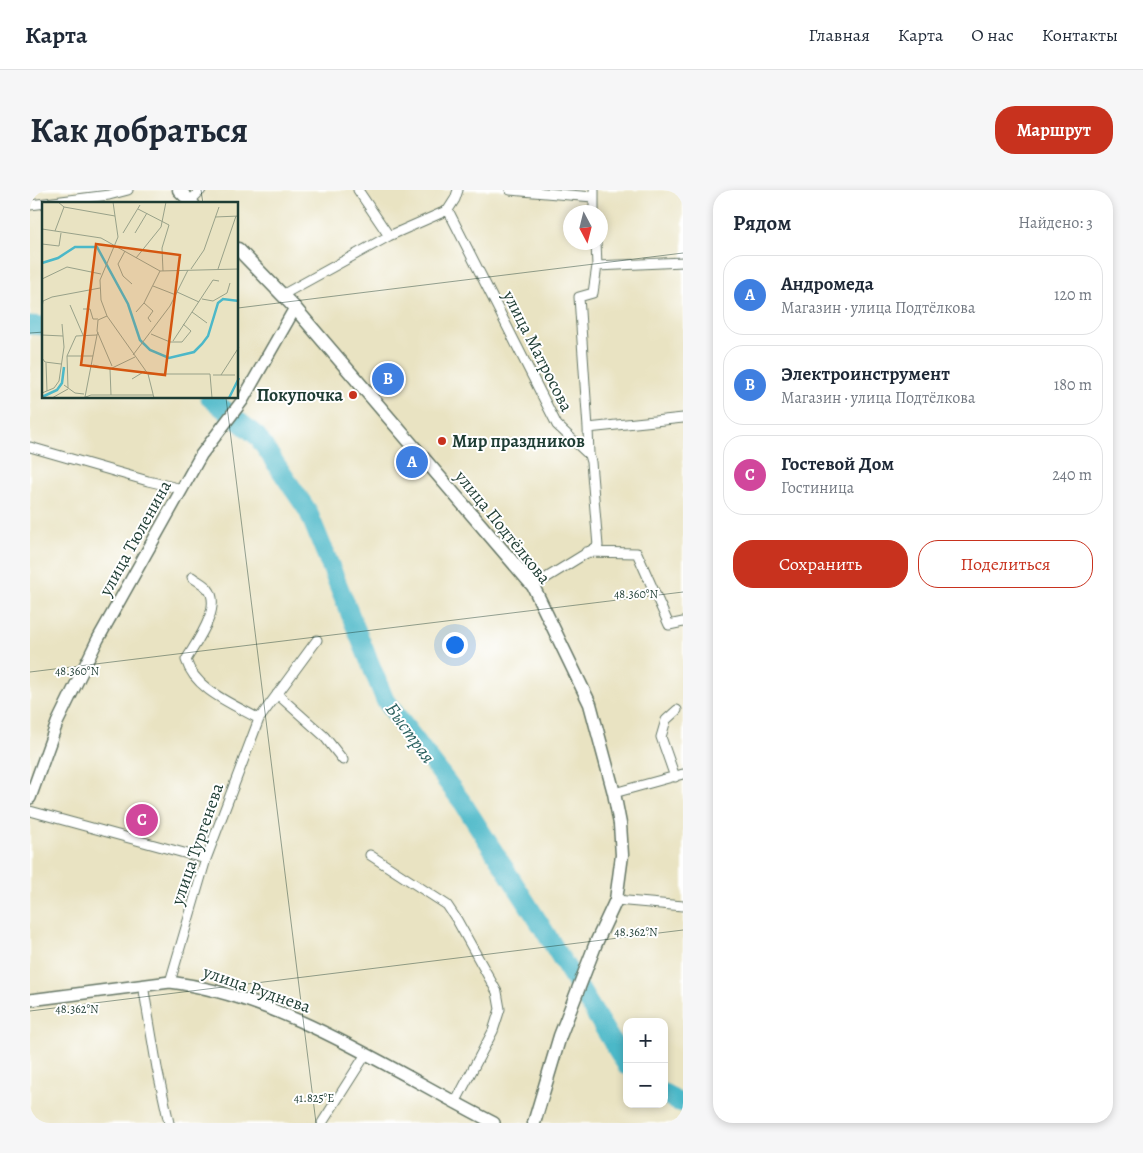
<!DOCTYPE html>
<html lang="ru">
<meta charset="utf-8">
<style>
body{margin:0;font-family:Alegreya,serif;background:#f6f6f7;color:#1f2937}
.controls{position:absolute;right:15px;bottom:15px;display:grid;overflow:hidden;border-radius:10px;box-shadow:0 2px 8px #0003}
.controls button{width:45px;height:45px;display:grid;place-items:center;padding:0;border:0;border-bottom:1px solid #e0e1e3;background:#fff;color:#1f2937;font:25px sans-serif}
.compass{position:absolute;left:533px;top:15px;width:45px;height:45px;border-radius:50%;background:#fff;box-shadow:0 2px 8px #0003;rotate:173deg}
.you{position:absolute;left:424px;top:454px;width:18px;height:18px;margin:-12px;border:4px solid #fff;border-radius:50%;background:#1a73e8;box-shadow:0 0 0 8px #1a73e833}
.badge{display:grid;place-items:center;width:32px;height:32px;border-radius:50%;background:#c8321e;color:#fff;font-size:16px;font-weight:700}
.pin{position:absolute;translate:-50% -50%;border:2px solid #fff;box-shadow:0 1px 5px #0006}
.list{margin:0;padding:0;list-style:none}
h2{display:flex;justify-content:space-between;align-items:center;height:65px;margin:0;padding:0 20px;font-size:21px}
h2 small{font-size:16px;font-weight:400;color:#747a83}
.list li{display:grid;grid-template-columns:32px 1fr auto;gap:15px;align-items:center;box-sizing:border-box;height:80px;margin:0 10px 10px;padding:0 10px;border:1px solid #e0e1e3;border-radius:20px}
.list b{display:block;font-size:19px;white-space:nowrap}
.list p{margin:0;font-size:16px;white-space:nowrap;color:#747a83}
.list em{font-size:16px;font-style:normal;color:#747a83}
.actions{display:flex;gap:10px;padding:15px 20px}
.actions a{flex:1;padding:11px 0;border:1px solid #c8321e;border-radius:20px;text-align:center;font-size:18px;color:#c8321e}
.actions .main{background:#c8321e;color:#fff}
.map{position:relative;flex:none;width:653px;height:933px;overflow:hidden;border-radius:20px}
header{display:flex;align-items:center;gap:30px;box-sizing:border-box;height:70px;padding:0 25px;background:#fff;border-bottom:1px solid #e0e1e3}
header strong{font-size:24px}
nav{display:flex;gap:28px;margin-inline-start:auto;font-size:18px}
.intro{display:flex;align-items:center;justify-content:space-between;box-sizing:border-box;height:120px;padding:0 30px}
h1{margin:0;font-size:35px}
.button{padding:12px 22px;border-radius:20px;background:#c8321e;color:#fff;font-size:18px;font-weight:700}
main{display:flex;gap:30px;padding:0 30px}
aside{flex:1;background:#fff;border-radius:20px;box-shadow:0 2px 8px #0003}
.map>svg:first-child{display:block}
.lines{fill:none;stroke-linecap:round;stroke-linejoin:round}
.river{stroke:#4cb8c8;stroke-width:19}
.minor-casing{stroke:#676;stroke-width:11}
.tertiary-casing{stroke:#676;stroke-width:14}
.secondary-casing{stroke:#676;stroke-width:15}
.minor{stroke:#fff;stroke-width:9}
.tertiary{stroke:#fff;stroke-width:11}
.secondary{stroke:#fff;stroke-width:12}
.ticks{fill:none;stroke:#1f3d34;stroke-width:1;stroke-opacity:0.45}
.poi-dot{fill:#c8321e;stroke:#fff;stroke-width:2}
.labels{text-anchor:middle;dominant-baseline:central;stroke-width:4;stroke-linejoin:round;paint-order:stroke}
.street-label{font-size:18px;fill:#1f3d34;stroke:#fff}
.poi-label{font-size:18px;font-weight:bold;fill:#1f3d34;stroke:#fff;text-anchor:end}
.water-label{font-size:19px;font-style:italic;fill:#2c6260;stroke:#fff}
.inset-river{fill:none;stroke:#4cb8c8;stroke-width:2.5}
.inset-road{fill:none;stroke:#98a189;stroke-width:1}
.view{fill:#d45610;fill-opacity:0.15;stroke:#d45610;stroke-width:2.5}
.inset-edge{fill:none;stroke:#1f3d34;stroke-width:2.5}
.ticks-label{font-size:12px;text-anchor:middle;fill:#1f3d34;stroke:#fff;stroke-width:4;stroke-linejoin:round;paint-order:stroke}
</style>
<header>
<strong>Карта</strong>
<nav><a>Главная</a><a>Карта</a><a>О нас</a><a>Контакты</a></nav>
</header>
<div class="intro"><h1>Как добраться</h1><a class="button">Маршрут</a></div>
<main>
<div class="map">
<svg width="653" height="933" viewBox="0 0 653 933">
<rect width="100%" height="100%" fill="#fff"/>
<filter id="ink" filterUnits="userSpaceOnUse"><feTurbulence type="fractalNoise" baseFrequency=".02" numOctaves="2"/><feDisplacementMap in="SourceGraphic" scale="10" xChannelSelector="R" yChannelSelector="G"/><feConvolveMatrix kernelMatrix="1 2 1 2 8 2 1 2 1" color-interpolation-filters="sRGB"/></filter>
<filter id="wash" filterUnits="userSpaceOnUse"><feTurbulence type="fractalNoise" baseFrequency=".0096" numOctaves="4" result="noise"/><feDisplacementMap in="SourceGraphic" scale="20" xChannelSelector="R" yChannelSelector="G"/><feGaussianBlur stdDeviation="1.12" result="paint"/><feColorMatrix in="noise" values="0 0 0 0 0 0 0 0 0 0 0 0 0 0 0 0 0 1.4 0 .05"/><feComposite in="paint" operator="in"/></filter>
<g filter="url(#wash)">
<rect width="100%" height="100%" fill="#e9e3c2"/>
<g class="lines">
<path class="river" d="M0,135L14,136
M180,208L227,246L278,321L355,510L433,613L512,737L597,876
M634,903L646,911L653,913"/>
</g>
</g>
<g filter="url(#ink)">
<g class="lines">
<defs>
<path id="minor" d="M328,0L359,46
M480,0L563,7
M564,0V22
M160,11L171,0
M0,15L79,5L98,0
M418,20L527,235L559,265L561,272L568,356L503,396
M567,76L653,72
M252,105L359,46L418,20L425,9L428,0
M558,238L549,107L563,103L567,76L566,52
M0,257L118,291L152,299
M559,265L558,238L653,228
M556,362L607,363L639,435L653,432
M162,387C167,391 174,394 178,399C193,417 165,454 156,470C165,500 203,514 229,529
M247,504L294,546L313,570
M645,587L631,547L636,530L647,520
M584,603L653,584
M0,621L176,669
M340,665L417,715L427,730L467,802L470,819L463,841L425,913
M586,710L653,716
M140,792L176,669L229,529L287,450
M113,795L127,878L139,933
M292,933L336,864"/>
<path id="tertiary" d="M0,608L27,533L68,449L171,265L212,211L265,118
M0,810L140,792C255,807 362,881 464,933"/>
<path id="secondary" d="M149,0L163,14
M208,59L265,118L503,396L560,514L584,603L590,634L592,665L586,710L566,753L530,846L504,933"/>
</defs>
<use href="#minor" class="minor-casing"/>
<use href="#tertiary" class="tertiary-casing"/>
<use href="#secondary" class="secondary-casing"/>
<use href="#minor" class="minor"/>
<use href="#tertiary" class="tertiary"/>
<use href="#secondary" class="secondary"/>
</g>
</g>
<path class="ticks" d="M171,0L173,14M208,118L653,63M0,143L14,142M196,208L286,933M0,482L653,402M0,821L653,740"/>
<g class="poi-dot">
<circle cx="323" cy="205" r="5"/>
<circle cx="412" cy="251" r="5"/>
</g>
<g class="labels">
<g class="street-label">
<text transform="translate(508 161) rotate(63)">улица Матросова</text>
<text transform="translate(473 337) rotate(51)">улица Подтёлкова</text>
<text transform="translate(105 348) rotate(-61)">улица Тюленина</text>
<text transform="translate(167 654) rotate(-71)">улица Тургенева</text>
<text transform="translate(227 799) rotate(19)">улица Руднева</text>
</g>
<g class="poi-label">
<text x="313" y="205">Покупочка</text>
<text x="422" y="251" text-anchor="start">Мир праздников</text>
</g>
<g class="water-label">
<text transform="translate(380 543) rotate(54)">Быстрая</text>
</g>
</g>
<g transform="translate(12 12)">
<rect width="196" height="196" fill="#e9e3c2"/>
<path class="inset-river" d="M0,61L16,56L33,45H55L86,102L98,138L108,148L127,156L152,150L160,142L166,134L176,101L181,97L197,99M0,195L15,188L20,181L22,165M187,196L197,176"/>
<path class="inset-road" d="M16,0L22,5L73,14M71,0L76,35L58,78L59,98L65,114L106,172L112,196M96,7L127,23L120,46L121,69M173,15L197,14M0,27L59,36L118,69L197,67M13,29L22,5M81,31L98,3M93,31L105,11M0,42L17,44L19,31M83,49L76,62L81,74L90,82M94,56L119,25L124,0M149,67L162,48L177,5M176,67L194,14M0,77L25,65L59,72M111,84L134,93M135,90L157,100M160,97L171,99L185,91L188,81M102,101L111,109L106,116L109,120M28,103L41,133M0,106L1,99L10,95L58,86M41,107H48L51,117H56M94,110L102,101L118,69M150,110L165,121M65,114L56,118L55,129L70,164M109,132L128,140H140L149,129L141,122M0,133L21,134M0,139V106M131,139L171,78L177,79M91,153L128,104L146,68M25,154H51M0,156L3,160L19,162M4,161L5,189M51,163L68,167M68,167L93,155M68,167L69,193M106,172H168L170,196M171,173H193M179,173L197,145M90,177L103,169M22,183L33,191L42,192M26,186L25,154L34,134L55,133L56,130M0,191L12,186L17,179L22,145L20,122M43,195L55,133M10,196L26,187M41,196L49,193H111"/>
<path class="view" d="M54,42L138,53L123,173L39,163Z"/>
<rect width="196" height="196" class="inset-edge"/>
</g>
<g class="ticks-label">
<text x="606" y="408">48.360°N</text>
<text x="47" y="485">48.360°N</text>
<text x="606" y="746">48.362°N</text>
<text x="47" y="823">48.362°N</text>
<text x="284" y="912">41.825°E</text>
</g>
</svg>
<div class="controls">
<button>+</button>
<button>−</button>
</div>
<svg class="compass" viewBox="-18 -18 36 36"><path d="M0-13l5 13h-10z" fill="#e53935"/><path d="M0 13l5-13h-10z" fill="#747a83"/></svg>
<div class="you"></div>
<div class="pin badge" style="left:382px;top:272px;background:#3f7fe0">A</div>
<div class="pin badge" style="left:358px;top:189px;background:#3f7fe0">B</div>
<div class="pin badge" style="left:112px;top:630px;background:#d1479c">C</div>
</div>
<aside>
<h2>Рядом<small>Найдено: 3</small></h2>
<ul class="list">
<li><span class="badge" style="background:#3f7fe0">A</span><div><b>Андромеда</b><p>Магазин · улица Подтёлкова</p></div><em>120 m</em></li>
<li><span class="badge" style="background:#3f7fe0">B</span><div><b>Электроинструмент</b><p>Магазин · улица Подтёлкова</p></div><em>180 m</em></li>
<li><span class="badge" style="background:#d1479c">C</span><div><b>Гостевой Дом</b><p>Гостиница</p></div><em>240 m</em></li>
</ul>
<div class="actions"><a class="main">Сохранить</a><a>Поделиться</a></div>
</aside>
</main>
